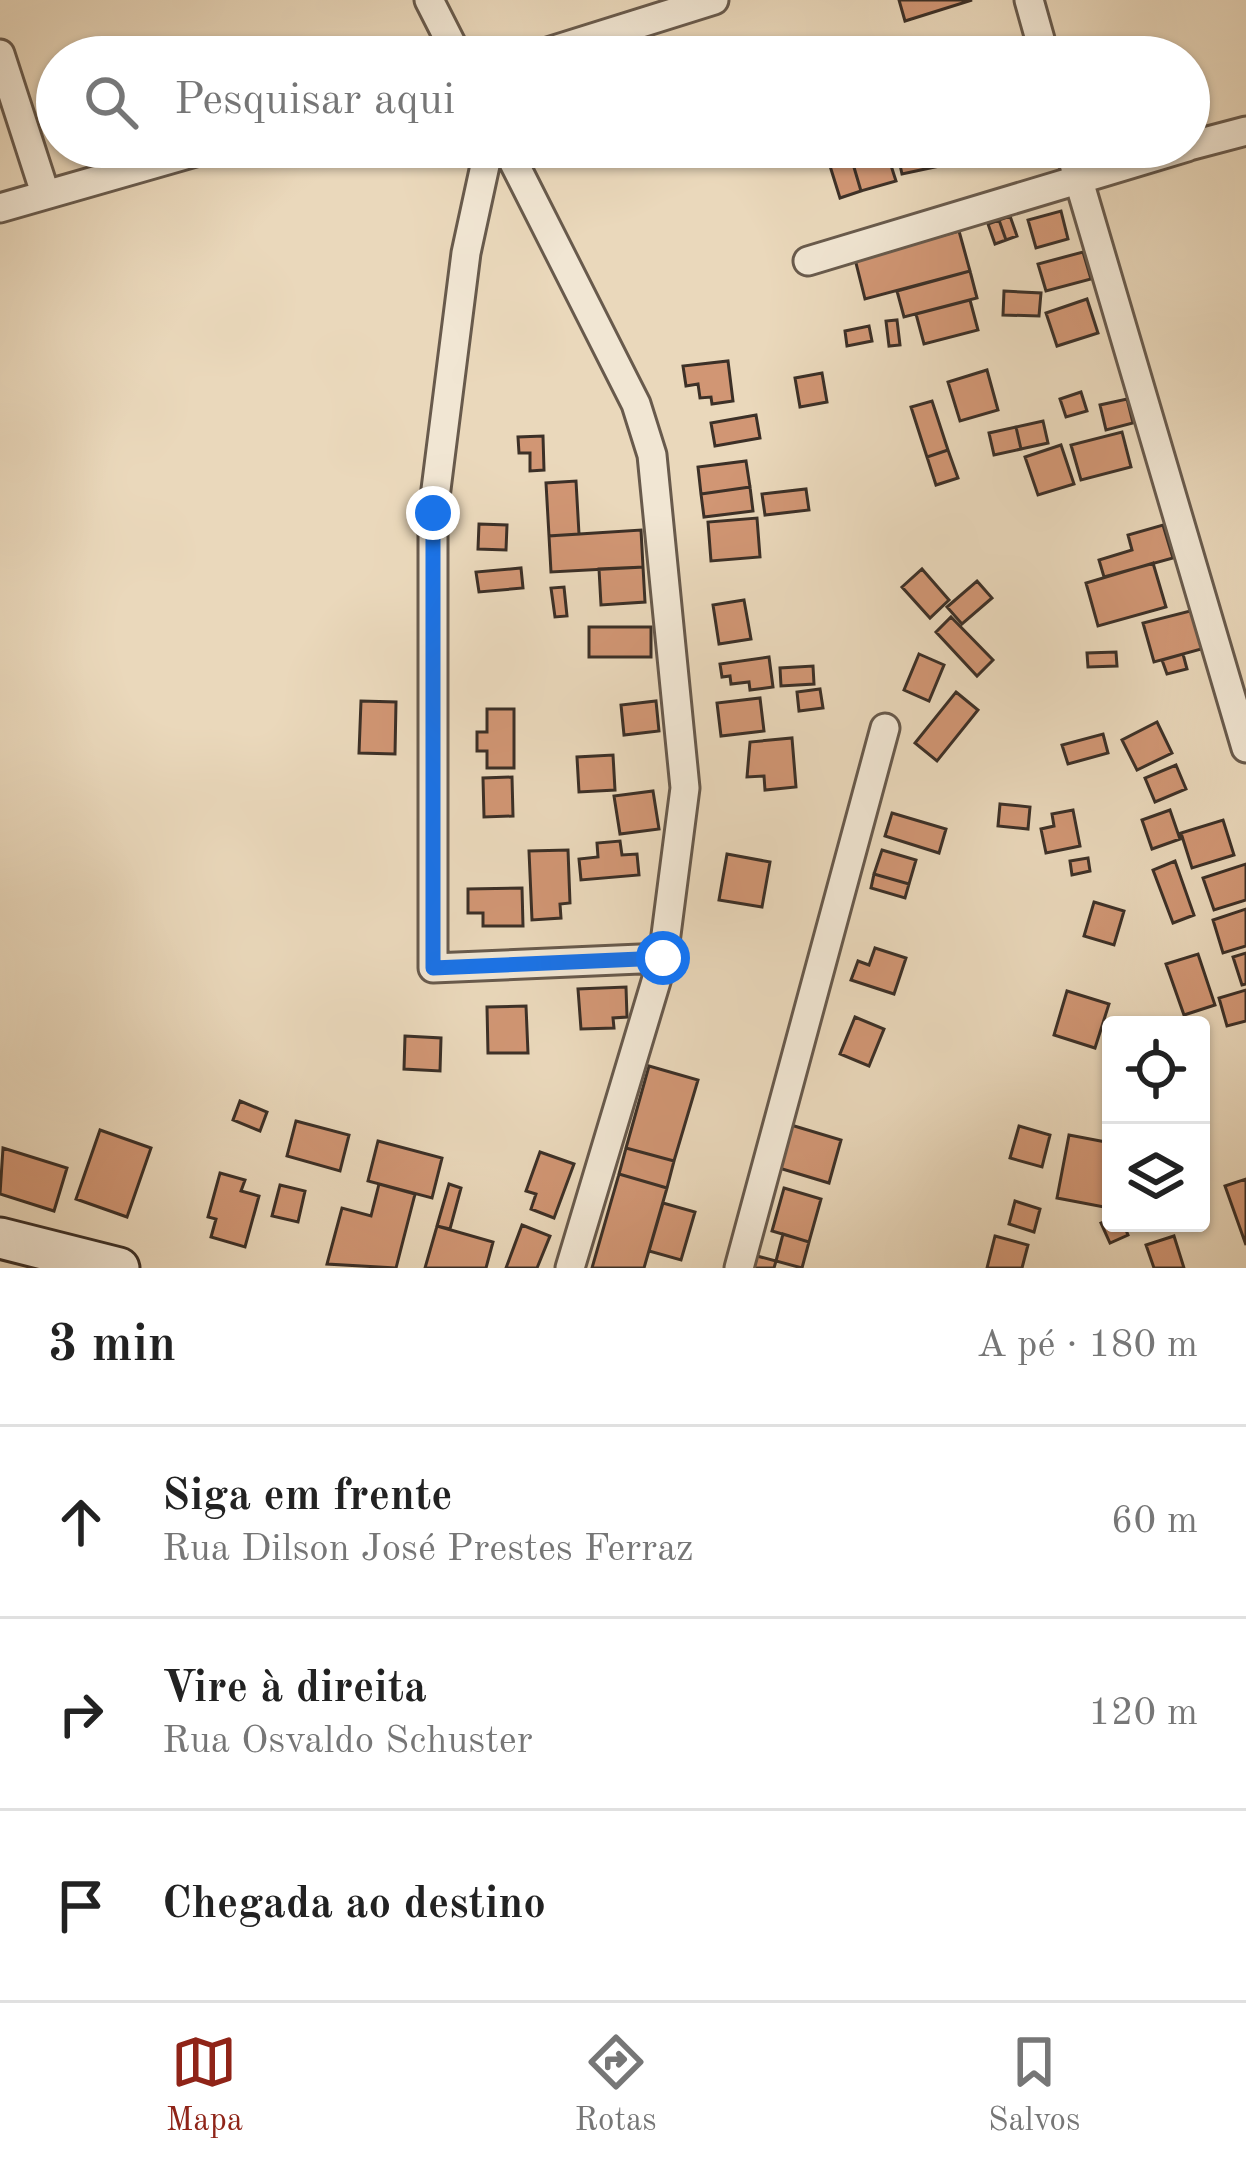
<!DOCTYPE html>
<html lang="pt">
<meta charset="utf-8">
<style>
body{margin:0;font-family:"Old Standard TT",serif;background:#f6f6f6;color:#222}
.controls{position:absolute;right:36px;bottom:36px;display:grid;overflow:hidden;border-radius:12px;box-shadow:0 3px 9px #0004}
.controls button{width:108px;height:108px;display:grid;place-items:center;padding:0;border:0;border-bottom:3px solid #e0e0e0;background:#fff;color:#222;font:60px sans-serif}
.stop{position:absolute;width:36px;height:36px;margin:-27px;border:9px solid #1a73e8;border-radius:50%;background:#fff}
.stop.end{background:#1a73e8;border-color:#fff;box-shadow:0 3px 12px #0008}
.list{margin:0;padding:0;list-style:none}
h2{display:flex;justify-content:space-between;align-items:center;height:156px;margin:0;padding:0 48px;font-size:51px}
h2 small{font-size:39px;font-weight:400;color:#767676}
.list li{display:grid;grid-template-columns:78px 1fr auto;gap:36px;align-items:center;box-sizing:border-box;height:192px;padding:0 48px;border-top:3px solid #e0e0e0}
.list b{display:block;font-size:45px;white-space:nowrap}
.list p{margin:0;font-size:39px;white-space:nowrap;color:#767676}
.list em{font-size:39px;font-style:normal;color:#767676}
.icon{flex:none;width:66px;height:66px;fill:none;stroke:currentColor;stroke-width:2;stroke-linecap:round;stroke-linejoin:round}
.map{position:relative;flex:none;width:1246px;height:1268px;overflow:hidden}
.search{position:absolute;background:#fff;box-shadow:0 3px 9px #0004;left:36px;right:36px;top:36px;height:132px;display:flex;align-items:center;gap:30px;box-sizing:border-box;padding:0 42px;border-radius:66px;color:#767676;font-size:45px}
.sheet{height:732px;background:#fff}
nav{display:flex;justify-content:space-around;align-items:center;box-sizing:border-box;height:168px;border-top:3px solid #e0e0e0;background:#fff;font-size:33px;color:#767676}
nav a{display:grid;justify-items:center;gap:6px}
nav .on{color:#8f2418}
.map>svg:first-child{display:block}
.building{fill:#d19674;stroke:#3c3027;stroke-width:3}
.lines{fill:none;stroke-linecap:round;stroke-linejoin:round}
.minor-casing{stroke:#685a4c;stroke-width:33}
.secondary-casing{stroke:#3c3027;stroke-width:45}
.minor{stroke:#f1e6d3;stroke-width:27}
.secondary{stroke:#f1e6d3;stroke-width:39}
.route{stroke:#1a73e8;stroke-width:15}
</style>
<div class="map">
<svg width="1246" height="1268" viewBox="0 0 1246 1268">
<rect width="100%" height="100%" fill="#ead8bb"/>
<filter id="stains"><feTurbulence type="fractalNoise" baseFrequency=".00167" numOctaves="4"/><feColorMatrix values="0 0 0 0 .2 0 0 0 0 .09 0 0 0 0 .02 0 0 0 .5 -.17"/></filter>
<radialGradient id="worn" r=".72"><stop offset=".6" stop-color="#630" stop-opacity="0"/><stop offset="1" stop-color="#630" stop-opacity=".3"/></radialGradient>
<path class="building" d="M899,0H972L905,21Z
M848,147L861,191L840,198L825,150Z
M848,147H885L896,181L861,191Z
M896,147H940L944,165L902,174Z
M1061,211L1068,239L1036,248L1028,220Z
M1010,216L1017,236L1006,240L999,220Z
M999,220L1006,240L995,244L988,224Z
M959,231L970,271L865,299L855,259Z
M1083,252L1091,279L1046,291L1038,264Z
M970,271L977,298L904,317L897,291Z
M1004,291L1041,293L1039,316L1003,315Z
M1087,299L1098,333L1057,346L1046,313Z
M970,300L978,330L924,344L916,314Z
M897,320L900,345L889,346L886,321Z
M869,326L872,341L847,346L845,331Z
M728,361L733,401L712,404L711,397L700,398L698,384L686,386L683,366Z
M987,370L998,410L960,421L948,382Z
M822,373L827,402L800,407L795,378Z
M1081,392L1087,411L1066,417L1060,399Z
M1127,399L1133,423L1106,430L1100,405Z
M932,401L948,450L927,457L911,407Z
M756,415L760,438L715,446L711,423Z
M1043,421L1048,443L1021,449L1016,427Z
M1016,427L1021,449L994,455L989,433Z
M1122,432L1131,467L1081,480L1071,445Z
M543,436L544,470L530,471V453H519L518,437Z
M1061,445L1074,484L1038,495L1025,457Z
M948,450L958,478L936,485L927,457Z
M746,461L750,487L701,494L698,467Z
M576,481L579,534L549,536L546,483Z
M750,487L753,511L704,517L701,494Z
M806,489L809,510L765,515L762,494Z
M757,518L760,557L711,561L708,522Z
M479,524L507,525L506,550L478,549Z
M1163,525L1173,558L1104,577L1099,560L1132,550L1128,535Z
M641,530L643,567L551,572L549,536Z
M1153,563L1166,607L1098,626L1086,583Z
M643,567L645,602L601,605L599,569Z
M521,568L523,588L479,592L476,572Z
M922,569L949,600L930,618L902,587Z
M977,581L992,598L962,624L947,607Z
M564,587L567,616L555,617L551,588Z
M744,600L751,639L719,644L713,605Z
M1194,610L1205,648L1154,662L1143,623Z
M951,617L993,660L977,676L936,632Z
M589,627H651V657H589Z
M1116,652L1117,666L1088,667L1087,653Z
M919,654L944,665L929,701L904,690Z
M1183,654L1187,669L1167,674L1162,660Z
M769,657L773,687L750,690L749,682L731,684L730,676L722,677L720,664Z
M813,666L814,684L781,686L780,668Z
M820,689L823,708L799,711L797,692Z
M956,692L978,710L937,761L915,743Z
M760,698L764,731L721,736L717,703Z
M361,701L396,702L395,754L359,753Z
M656,701L659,731L624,735L621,705Z
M487,709H514V768H487V751H477V732H487Z
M1157,722L1172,753L1137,770L1122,740Z
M1103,734L1108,753L1068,764L1062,745Z
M792,738L796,787L765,790L764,776L747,777L750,742Z
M613,755L615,790L579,792L577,757Z
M1176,765L1186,789L1155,802L1145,778Z
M512,777L513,816L484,817L483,778Z
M653,791L659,829L620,834L614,796Z
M1000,804L1030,807L1028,829L998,826Z
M1073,810L1080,846L1046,853L1041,829L1054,826L1052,814Z
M1170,810L1180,839L1152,849L1142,820Z
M892,813L946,829L939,853L885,836Z
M1223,820L1234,855L1192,868L1181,833Z
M620,841L622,855L637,854L639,875L581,880L579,859L598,857L597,843Z
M568,850L570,903L560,904L561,918L532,920L529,851Z
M882,850L916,860L909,884L874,874Z
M727,854L770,862L762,907L719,900Z
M1088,858L1090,871L1072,875L1070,861Z
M1175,861L1194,915L1173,923L1153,870Z
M1246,864V900L1214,910L1203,878Z
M874,874L909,884L905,898L871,888Z
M522,888L523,926H483V913H468V889Z
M1094,902L1124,911L1114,945L1084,936Z
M1246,909V946L1223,953L1213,920Z
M875,948L906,958L894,994L851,980L858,961L869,965Z
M1246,953V984L1242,985L1233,957Z
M1198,954L1215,1005L1184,1015L1166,964Z
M626,987L627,1017L613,1018L614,1028L581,1029L578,989Z
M1246,990V1021L1227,1026L1219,998Z
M1067,991L1109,1004L1095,1048L1054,1035Z
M526,1006L528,1053H488L487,1007Z
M855,1017L884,1029L869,1066L840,1054Z
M405,1036L441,1038L440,1071L404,1069Z
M649,1066L698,1080L674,1161L626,1148Z
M240,1101L267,1112L260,1131L233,1120Z
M296,1121L349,1135L340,1171L287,1156Z
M791,1125L841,1140L829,1183L779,1168Z
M1019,1126L1050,1135L1042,1167L1010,1158Z
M100,1130L151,1148L127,1217L76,1199Z
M1069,1135L1111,1143L1104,1207L1057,1198Z
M378,1141L442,1158L432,1198L368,1181Z
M3,1148L67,1168L54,1211L0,1194Z
M626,1148L674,1161L667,1188L619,1174Z
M540,1152L574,1164L554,1218L531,1209L536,1194L526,1191Z
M220,1173L245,1180L241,1191L259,1196L245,1247L211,1237L216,1219L208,1217Z
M619,1174L667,1188L644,1268H592Z
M1246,1179V1245L1225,1186Z
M379,1184L415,1194L396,1268L327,1264L342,1208L371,1216Z
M449,1184L461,1188L450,1229L437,1226Z
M280,1185L305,1191L298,1222L272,1216Z
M784,1188L821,1199L809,1242L772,1231Z
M1015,1201L1040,1209L1034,1232L1009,1224Z
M663,1203L695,1212L681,1260L649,1251Z
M1111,1219L1123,1223L1128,1235L1110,1243L1101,1223Z
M522,1225L550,1236L537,1268H506Z
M437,1226L493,1242L486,1268H425Z
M783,1234L809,1242L802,1268L776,1261Z
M995,1236L1028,1245L1022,1268H987Z
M1174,1236L1184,1268H1154L1146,1245Z
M757,1256L776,1261L774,1268H754Z"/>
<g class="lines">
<defs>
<path id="minor" d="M429,0L458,57
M1029,0L1045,57
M0,54L45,193
M532,57L714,0
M1189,146L1246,131
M489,147L466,253L433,513V968L663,958
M506,147L636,404L652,455L685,788L663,958L570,1268
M1069,147L1246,748
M0,208L213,147
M808,261L1187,147
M739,1268L885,728"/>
<path id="secondary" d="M0,1238L119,1268"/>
</defs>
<use href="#minor" class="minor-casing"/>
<use href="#secondary" class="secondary-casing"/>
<use href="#minor" class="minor"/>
<use href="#secondary" class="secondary"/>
</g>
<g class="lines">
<path class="route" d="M433,513V968L663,958"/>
</g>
<rect width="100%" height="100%" filter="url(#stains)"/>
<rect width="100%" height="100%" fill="url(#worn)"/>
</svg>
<div class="controls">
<button><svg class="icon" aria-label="locate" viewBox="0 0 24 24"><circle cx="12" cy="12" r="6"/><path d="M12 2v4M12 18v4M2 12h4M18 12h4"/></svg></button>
<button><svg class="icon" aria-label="layers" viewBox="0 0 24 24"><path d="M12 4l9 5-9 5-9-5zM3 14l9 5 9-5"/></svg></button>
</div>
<div class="stop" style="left:663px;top:958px"></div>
<div class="stop end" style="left:433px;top:513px"></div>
<div class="search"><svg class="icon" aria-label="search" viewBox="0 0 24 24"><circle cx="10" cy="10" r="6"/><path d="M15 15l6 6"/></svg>Pesquisar aqui</div>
</div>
<section class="sheet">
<h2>3 min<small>A pé · 180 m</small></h2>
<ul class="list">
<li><svg class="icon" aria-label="ahead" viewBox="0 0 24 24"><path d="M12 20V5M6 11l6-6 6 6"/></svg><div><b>Siga em frente</b><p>Rua Dilson José Prestes Ferraz</p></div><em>60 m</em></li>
<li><svg class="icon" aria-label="right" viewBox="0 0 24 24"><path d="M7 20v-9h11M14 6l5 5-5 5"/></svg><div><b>Vire à direita</b><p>Rua Osvaldo Schuster</p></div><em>120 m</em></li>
<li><svg class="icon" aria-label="arrive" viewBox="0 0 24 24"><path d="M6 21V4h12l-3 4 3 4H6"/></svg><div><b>Chegada ao destino</b></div></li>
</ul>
</section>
<nav>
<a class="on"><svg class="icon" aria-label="map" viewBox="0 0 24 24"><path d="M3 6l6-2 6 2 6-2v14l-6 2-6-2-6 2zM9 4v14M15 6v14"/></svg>Mapa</a>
<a><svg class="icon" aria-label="directions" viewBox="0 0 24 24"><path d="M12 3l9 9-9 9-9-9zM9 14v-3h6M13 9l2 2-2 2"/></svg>Rotas</a>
<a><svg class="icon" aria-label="saved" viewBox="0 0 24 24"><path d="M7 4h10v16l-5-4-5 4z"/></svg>Salvos</a>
</nav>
